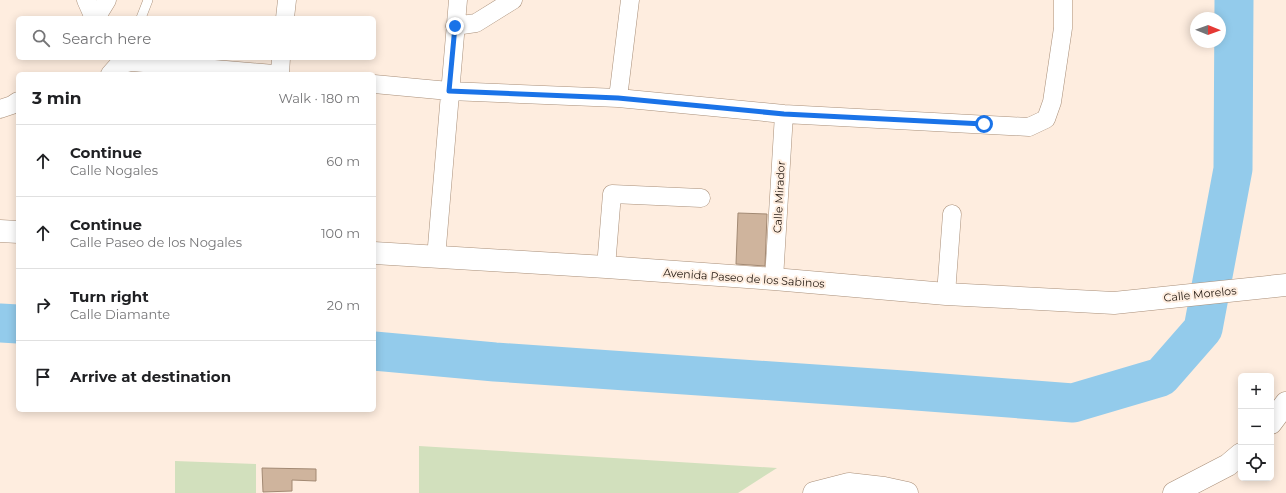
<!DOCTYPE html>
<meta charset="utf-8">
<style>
body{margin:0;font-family:Montserrat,sans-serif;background:#f2f2f2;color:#202124}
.controls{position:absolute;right:12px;bottom:12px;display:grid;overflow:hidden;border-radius:6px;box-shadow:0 2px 10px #0003}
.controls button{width:36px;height:36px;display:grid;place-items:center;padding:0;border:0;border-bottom:1px solid #e0e0e0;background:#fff;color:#202124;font:20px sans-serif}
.compass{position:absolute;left:1190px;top:12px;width:36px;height:36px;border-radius:50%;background:#fff;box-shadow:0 2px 10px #0003;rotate:91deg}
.stop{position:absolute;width:12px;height:12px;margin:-9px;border:3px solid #1a73e8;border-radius:50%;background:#fff}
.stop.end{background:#1a73e8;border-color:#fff;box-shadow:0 1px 4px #0008}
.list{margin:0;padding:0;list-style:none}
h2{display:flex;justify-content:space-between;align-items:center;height:52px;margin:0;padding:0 16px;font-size:17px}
h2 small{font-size:13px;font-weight:400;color:#757577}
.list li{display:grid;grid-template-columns:26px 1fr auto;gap:12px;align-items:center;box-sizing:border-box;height:72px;padding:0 16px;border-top:1px solid #e0e0e0}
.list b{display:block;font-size:15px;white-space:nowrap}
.list p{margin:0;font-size:13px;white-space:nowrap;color:#757577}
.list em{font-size:13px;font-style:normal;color:#757577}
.icon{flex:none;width:22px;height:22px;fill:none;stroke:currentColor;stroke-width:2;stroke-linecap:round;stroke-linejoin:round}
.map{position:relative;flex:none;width:1286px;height:493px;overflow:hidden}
.search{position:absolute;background:#fff;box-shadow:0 2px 10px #0003;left:16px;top:16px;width:360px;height:44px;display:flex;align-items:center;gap:10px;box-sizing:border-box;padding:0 14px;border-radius:6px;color:#757577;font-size:15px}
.panel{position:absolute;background:#fff;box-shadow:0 2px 10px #0003;left:16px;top:72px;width:360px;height:340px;border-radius:6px}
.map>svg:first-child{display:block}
.green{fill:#d2e0bd}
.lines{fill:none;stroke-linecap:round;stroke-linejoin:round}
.river{stroke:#93cbeb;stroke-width:39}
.building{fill:#cfb49d;stroke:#a28973}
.service-casing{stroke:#a98f79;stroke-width:10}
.minor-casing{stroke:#a98f79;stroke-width:19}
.tertiary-casing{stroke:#a98f79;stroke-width:23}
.service{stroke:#fff;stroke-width:9}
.minor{stroke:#fff;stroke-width:18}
.tertiary{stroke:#fff;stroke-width:22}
.route{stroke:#1a73e8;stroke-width:5}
.labels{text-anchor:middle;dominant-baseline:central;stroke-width:4;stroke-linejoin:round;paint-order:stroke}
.street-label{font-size:11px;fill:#20160e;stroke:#feeddf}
</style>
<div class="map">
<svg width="1286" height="493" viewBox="0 0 1286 493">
<rect width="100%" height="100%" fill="#feeddf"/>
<path class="green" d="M419,446L777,468L738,493H419Z
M175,461L256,464V493H175Z"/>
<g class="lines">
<path class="river" d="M0,323L18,324
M374,351L495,362L903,390L1073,403L1161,377L1203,329L1233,169L1234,0"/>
</g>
<path class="building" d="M738,213L767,214L765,266L736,264Z
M262,468L316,469V481L292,480V491L263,492Z"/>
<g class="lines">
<defs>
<path id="service" d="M141,18L148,0"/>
<path id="minor" d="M86,0L94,18
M96,18L107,0
M285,18L287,0
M455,26L476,23L513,0
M110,74L118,65L132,62L274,74
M280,74L281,58
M374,84L449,91L618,98L784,114L1029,127L1046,119L1052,102L1063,28V0
M618,98L630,0
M0,109L12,105L18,101
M436,258L458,0
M606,267L612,194L701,198
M774,279L784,114
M946,294L952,214"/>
<path id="tertiary" d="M0,231L18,232
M374,253L606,267L774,279L946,294L1114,303L1286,285
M1271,423L1286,403
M814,493L849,484L884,488L907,493
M1174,493L1228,465L1241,454"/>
</defs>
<use href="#service" class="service-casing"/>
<use href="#minor" class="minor-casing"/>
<use href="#tertiary" class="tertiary-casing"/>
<use href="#service" class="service"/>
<use href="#minor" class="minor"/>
<use href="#tertiary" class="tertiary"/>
</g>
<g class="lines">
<path class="route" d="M455,26L449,91L618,98L784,114L984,124"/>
</g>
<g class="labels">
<g class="street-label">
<text transform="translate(779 197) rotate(-87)">Calle Mirador</text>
<text transform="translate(744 278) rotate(4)">Avenida Paseo de los Sabinos</text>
<text transform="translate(1200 294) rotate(-6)">Calle Morelos</text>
</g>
</g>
</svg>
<div class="controls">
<button>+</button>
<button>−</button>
<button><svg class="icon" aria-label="locate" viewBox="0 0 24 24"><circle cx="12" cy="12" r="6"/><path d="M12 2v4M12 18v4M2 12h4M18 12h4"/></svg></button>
</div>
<svg class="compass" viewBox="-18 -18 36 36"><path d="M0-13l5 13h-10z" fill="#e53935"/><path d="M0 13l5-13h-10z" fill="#757577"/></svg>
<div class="stop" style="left:984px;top:124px"></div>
<div class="stop end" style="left:455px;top:26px"></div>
<div class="search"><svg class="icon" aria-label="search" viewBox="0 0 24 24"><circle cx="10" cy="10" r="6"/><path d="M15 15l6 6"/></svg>Search here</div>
<section class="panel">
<h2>3 min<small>Walk · 180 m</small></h2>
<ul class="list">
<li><svg class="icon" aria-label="ahead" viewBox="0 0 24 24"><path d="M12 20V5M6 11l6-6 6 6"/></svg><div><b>Continue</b><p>Calle Nogales</p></div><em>60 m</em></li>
<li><svg class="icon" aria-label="ahead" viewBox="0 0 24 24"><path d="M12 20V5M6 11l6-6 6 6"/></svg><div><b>Continue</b><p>Calle Paseo de los Nogales</p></div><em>100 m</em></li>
<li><svg class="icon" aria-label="right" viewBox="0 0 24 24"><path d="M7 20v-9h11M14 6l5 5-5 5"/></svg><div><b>Turn right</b><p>Calle Diamante</p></div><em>20 m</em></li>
<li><svg class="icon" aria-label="arrive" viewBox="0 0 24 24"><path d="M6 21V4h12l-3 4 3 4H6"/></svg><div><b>Arrive at destination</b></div></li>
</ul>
</section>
</div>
